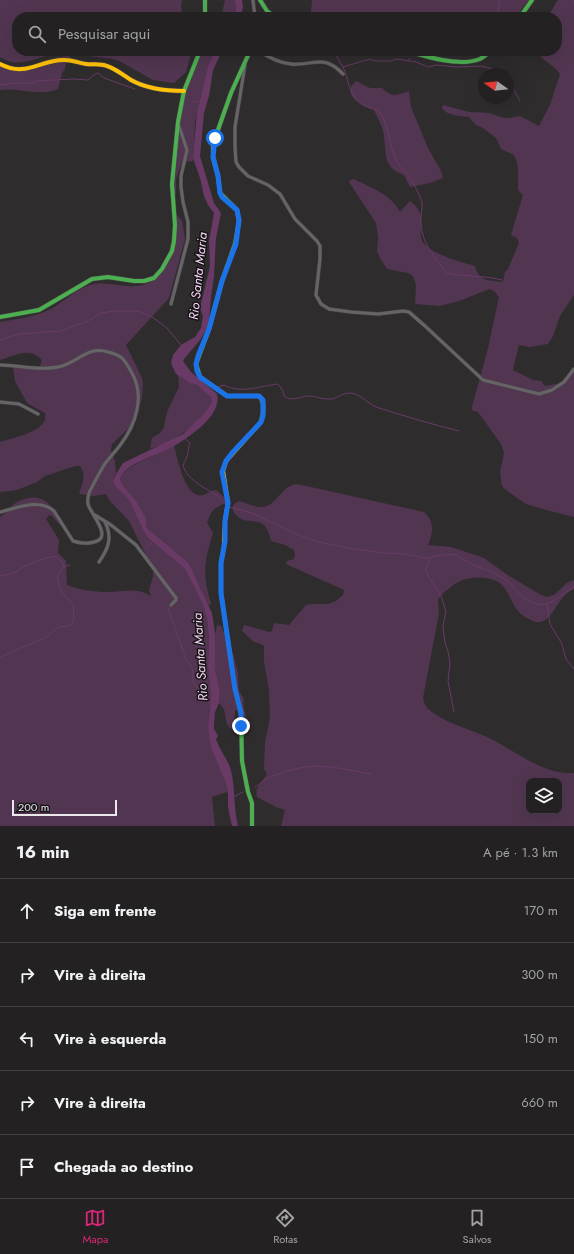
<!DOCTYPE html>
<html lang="pt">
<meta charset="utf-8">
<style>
body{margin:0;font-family:Jost,sans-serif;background:#2b292a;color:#f1f3f6}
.controls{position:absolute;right:12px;bottom:12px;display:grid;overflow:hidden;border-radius:8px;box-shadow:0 4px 16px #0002}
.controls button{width:36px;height:36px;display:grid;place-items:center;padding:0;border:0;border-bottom:1px solid #403e40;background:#232122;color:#f1f3f6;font:20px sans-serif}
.compass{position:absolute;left:478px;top:68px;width:36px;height:36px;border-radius:50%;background:#232122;box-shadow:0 4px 16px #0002;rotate:285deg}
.scale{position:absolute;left:12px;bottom:10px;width:105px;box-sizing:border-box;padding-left:4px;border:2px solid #ebe8eb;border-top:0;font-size:11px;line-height:14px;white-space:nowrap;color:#ebe8eb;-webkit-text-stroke:3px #161416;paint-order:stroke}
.stop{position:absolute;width:12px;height:12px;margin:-9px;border:3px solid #1a73e8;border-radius:50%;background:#fff}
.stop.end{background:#1a73e8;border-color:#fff;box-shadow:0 1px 4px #0008}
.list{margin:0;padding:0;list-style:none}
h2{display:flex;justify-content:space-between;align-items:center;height:52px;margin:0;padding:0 16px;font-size:17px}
h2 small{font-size:13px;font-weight:400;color:#a3a3a5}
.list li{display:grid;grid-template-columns:26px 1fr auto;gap:12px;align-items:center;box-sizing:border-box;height:64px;padding:0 16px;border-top:1px solid #403e40}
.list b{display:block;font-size:15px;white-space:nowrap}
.list em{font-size:13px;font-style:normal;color:#a3a3a5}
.icon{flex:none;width:22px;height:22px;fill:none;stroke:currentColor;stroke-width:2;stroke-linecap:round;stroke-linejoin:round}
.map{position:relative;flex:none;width:574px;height:826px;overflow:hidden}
.search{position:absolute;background:#232122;box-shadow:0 4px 16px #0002;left:12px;right:12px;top:12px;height:44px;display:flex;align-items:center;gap:10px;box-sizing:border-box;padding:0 14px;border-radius:16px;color:#a3a3a5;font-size:15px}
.sheet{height:372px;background:#232122}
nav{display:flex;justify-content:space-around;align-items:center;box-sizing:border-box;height:56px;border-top:1px solid #403e40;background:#232122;font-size:11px;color:#a3a3a5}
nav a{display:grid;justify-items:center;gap:2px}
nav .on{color:#db2777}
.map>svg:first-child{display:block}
.green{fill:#523651;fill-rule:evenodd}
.water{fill:#693a66}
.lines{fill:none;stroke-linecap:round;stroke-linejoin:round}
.stream{stroke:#693a66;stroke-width:1}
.street-casing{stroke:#494749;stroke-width:4}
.fast-casing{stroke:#494749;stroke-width:5}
.slow-casing{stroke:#494749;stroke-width:5}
.street{stroke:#666466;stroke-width:3}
.fast{stroke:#4caf50;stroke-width:4}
.slow{stroke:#ffc107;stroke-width:4}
.route{stroke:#1a73e8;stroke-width:5}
.labels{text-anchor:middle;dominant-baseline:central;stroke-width:3;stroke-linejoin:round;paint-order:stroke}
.water-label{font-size:13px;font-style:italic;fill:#f7d6f4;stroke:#161416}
</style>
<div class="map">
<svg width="574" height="826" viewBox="0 0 574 826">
<rect width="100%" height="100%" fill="#2f2c2e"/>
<path class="green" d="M0,0H182L181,7L183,17H17V51H64C42,54 21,71 0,57Z
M225,0H235L236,17H221Z
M312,0H529L515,17H330L321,13L311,12Z
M559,0H574V295L560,316L553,336L548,344L530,347L519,345L513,370L533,380L541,381L545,386L561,383L574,368V517L546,510L526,504L506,490L502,486L500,472L504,453L501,444L478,412L472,410V407L488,348L499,297L495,292L490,289L459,301L440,306L415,304L416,285L413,276L408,273L387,269L380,258L377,251L378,237L376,223L349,182L350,180L354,179C371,188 391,194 400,212L410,201C421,210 422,215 421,228C421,231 420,235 421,238C424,253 462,262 475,266C479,282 488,280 503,282L505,272L508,269L519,243L517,238L511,235L523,195L518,190V171L517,162L514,155L501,149L496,138L483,128L476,125L469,117C461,116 447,116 442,108L443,105L469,112L489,113L504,118H510L520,116L539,126L550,105L560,74C553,64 542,61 537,51H557V17H548L557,1Z
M68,51H192L186,72L174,83L153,80L121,62L113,59L88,56Z
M199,51H215L208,66L197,112L195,122L193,161L182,162L176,179V193L173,200V205L177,215L182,221L185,239L169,298L126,345L142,378L143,383L142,398L136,417L129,428L112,444L111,450L115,461L116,473L114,477L115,486L129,500L143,530L148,538L185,569L204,607L207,618L209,639L208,665L211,696L208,726L209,737L225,781L228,794L227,792L212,797L215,826H0V517C6,513 9,509 14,504C18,501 24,499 29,498C45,495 54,509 63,521L60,525L52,516L49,515L46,519L59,540L58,553L66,561L67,585C80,590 94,592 107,592C124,592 135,587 151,596L149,590L153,576V570L150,563L129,521L110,501L106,494L94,496L79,494C82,484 87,476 80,466H75L45,476L37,482L17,490L0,492V442C13,438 50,431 45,413L27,403L15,381L13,367C22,368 32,371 40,366L42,360C28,346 15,356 0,360V322C17,319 35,317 51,309C64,302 75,289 90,285C111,279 134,294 153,280L175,241L171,199L181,106Z
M70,56L66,63L65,69L62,73L58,89C42,97 18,87 0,90V63C27,77 46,55 70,56Z
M356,81L370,88H382C393,98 396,95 409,91L411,107L428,148L441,171L443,178L430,183L410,187L404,175C380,166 388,152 383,131C381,123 377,117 374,110C363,106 340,95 356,81Z
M178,375C187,383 204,385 211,397C218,409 182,435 173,439C166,443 158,446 150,449L152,438L160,433L164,427L167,412L179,387Z
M174,446C178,459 183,491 198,495C205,497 209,490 216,490L229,501C215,509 212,507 207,523L213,533C204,562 202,574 211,603L209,606L189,563L148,529L146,524V518L137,502L122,484L120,479C126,463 160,455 174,446Z
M297,484L424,512C435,522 433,532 428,545L451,547L484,558L509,576L541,595L547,597L554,595L567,583L574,580V589C558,595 554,620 540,622C537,623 532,621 529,619C511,611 513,595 501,584C491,576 471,576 460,581C452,585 444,592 438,599L439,613L423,698C424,702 425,706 428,709C443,722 469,729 487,737C513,749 544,776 574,773V826H281L285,810L276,807L257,797C254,787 263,781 267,774L264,769L265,742L269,723L270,715L269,690L264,662V646L261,644L254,642L242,631L244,625L269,632L272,631L274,623L289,625L306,605L310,604H328L336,601L343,595L344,590L286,564L287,561L294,559L295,554L294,550L285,545L271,541C270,536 268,530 265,526C255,516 240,528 232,508L234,504L239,501C246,503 254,507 261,507C276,508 280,486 297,484ZM529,781H559V811H529Z
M217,625L221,626L226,637L230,642L238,673L239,691L244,699L243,703L246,717L239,714L236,709C233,715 237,725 230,729L227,724L224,709L219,703L220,692L215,668L214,641Z"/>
<path class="water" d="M235,0H242L243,7L241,17H236Z
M215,51H222L213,70L209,96L204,113L200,156L214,203L221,213L216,238L214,276L211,297L209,320L207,328L200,340L184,359L183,361L191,372L217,394C223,416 186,439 169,449C156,456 125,463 120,479L122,484L137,502L146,518V524L148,529L189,563L212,613L215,633V668L220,692L219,703L215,712L214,724V729L218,736L216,739C219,749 226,757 230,767C236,787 233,807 238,826H232L228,807V793L225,781L211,747L209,737L208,726L211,696L208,665L209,639L207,619L204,607L185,569L148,538L143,530L129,500L115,486L113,481L116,474L123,463L183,434L205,413L212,402L211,397L197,385L190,383L176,374L171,363L173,355L181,345L195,337L201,328L203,316L200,308L210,266L209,241L214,213L208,205L204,196L200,178L193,158L197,112L208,66Z"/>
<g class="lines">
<path class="stream" d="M572,0L574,2
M494,17L498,12L500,0
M319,51L336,55C339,61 343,66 345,72C348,81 350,91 356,99C366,112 377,103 384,120C390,134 390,150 398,163C400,168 405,171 408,175C412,180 418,192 421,199C424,207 420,215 421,223C422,244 434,257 447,273C465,277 483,275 502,280
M408,61L410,58
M343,67L370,59L375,61H391L397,59L416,62L428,67L436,65L457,67L482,66L502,72L503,74
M508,79L520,101
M0,85L14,83H34L36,81L73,79L88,80L95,74L98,73L104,78L135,89
M192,102L199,101
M0,340L19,334L61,331L88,321L101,313L114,311H139L152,317L167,328L181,345
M217,387L224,385C240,394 261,386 278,384L283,391L284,396C290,402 300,397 307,396C316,396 324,400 332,399C338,398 342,393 349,393C360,393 367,403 376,407C404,416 431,424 459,431
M184,438L190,443C187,452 189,455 183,465C186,479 205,488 216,495C220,497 223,501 225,504
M230,507L252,513L296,534L319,542L354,549L384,553L405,554L425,558L448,554L456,555L473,565L490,571L508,581L523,598L534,603L541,605L550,603L574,587
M146,549L153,541
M430,559L426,569L427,573L433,584L441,596L446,612L443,626L445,643L448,651L450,663L448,681L454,712
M0,576L14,573L25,566L46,558L56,556L62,562L64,566
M547,604L550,624L562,644L566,659L574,669
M168,607L186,660L191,666L193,671V682L198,688L200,697L212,704
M0,657L45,638L57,628L71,625L74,620L73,604L61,592L57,578L60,571L64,567L70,565
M255,787C259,785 262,782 265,780C269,777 275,775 279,774C315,760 336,768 371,774
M235,796L243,792"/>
<defs>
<path id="street" d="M253,0L255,17
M259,51C268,57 280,63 291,64C314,66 323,53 343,74
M245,65L235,127V147L236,162L239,167L248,176L268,185L280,194L295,219L317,241L320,246V259L316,295L321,304L329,309L351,312L378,314L403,311L409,312L425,326L483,380L539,394L552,390L564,382L574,369
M171,304L188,239V222L183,202L181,187V176L187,150L179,126
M0,365C19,365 39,371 58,367C77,364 87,345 108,352C113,353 118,355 122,358C126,362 129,368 132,373C145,396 136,424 121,444C116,451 109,458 104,465C100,472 96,479 92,487C89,492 87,497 88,504C90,513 114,538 94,542C87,544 79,543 73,541L54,511C39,498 17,508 0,512
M0,402L19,404L38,414
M95,515L111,525L136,545L176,598V600L171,605
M99,562C108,549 113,538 105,522"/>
<path id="fast" d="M205,0V17
M260,0L267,11L275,17
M520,17L532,0
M250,51L231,93L213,144V157L218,176L220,193L237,210L239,221L235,244L222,281L209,329L196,364L200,377L227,396H259C265,402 264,413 261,421C260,425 254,429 251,433
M408,51C427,57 460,67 480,59C484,57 487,54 490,51
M0,317L39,310L92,279L108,277L134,281H144L154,278L162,269L172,251L174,241L175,225L172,184L178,122L184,91L200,51
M224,547L221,563V593L235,689L241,713L242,761L248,792L252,803V826"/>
<path id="slow" d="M0,64C27,78 40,59 65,60C72,60 79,63 86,64C93,65 100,63 107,66C116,69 123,75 131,80C147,89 166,91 184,91
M224,547L225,521L228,503L223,471L226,461L251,433"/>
</defs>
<use href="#street" class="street-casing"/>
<use href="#fast" class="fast-casing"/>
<use href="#slow" class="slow-casing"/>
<use href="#street" class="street"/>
<use href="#fast" class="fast"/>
<use href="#slow" class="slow"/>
</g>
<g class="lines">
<path class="route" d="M215,138L213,157L218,176L220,193L222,197L237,210L239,220L236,244L222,281L209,329L198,356L196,364L197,371L200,377L204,380L227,396H259L263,400V416L261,422L232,453L226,461L222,472L228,503L225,521V541L221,563V593L235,689L241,713V726"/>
</g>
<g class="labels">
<g class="water-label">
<text transform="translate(198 276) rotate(-84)">Rio Santa Maria</text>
<text transform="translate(200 657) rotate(-94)">Rio Santa Maria</text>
</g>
</g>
</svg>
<div class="controls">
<button><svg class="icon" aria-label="layers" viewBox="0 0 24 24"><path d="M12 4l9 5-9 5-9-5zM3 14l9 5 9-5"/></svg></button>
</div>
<svg class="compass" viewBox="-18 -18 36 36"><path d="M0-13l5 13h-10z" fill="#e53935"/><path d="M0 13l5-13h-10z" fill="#a3a3a5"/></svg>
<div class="scale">200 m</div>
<div class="stop" style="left:215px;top:138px"></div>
<div class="stop end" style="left:241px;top:726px"></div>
<div class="search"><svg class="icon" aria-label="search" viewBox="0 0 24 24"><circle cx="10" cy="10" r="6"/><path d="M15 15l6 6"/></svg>Pesquisar aqui</div>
</div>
<section class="sheet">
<h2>16 min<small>A pé · 1.3 km</small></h2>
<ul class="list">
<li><svg class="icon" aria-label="ahead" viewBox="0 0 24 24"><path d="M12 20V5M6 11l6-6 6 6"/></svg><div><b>Siga em frente</b></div><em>170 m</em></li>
<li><svg class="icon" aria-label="right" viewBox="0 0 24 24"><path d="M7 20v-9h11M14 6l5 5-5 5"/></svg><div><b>Vire à direita</b></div><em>300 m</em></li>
<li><svg class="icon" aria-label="left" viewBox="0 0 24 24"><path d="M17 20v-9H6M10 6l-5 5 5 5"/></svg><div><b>Vire à esquerda</b></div><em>150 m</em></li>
<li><svg class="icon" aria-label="right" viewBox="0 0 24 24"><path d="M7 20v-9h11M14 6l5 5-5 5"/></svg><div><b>Vire à direita</b></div><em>660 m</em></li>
<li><svg class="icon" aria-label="arrive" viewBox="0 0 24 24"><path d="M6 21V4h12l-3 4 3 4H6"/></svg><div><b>Chegada ao destino</b></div></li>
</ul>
</section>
<nav>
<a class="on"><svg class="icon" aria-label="map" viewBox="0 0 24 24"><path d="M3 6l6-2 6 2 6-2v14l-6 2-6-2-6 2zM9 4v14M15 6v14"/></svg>Mapa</a>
<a><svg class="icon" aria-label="directions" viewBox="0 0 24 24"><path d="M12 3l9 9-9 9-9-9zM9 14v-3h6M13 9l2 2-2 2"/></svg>Rotas</a>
<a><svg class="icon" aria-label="saved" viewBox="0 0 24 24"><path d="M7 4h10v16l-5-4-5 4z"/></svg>Salvos</a>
</nav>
